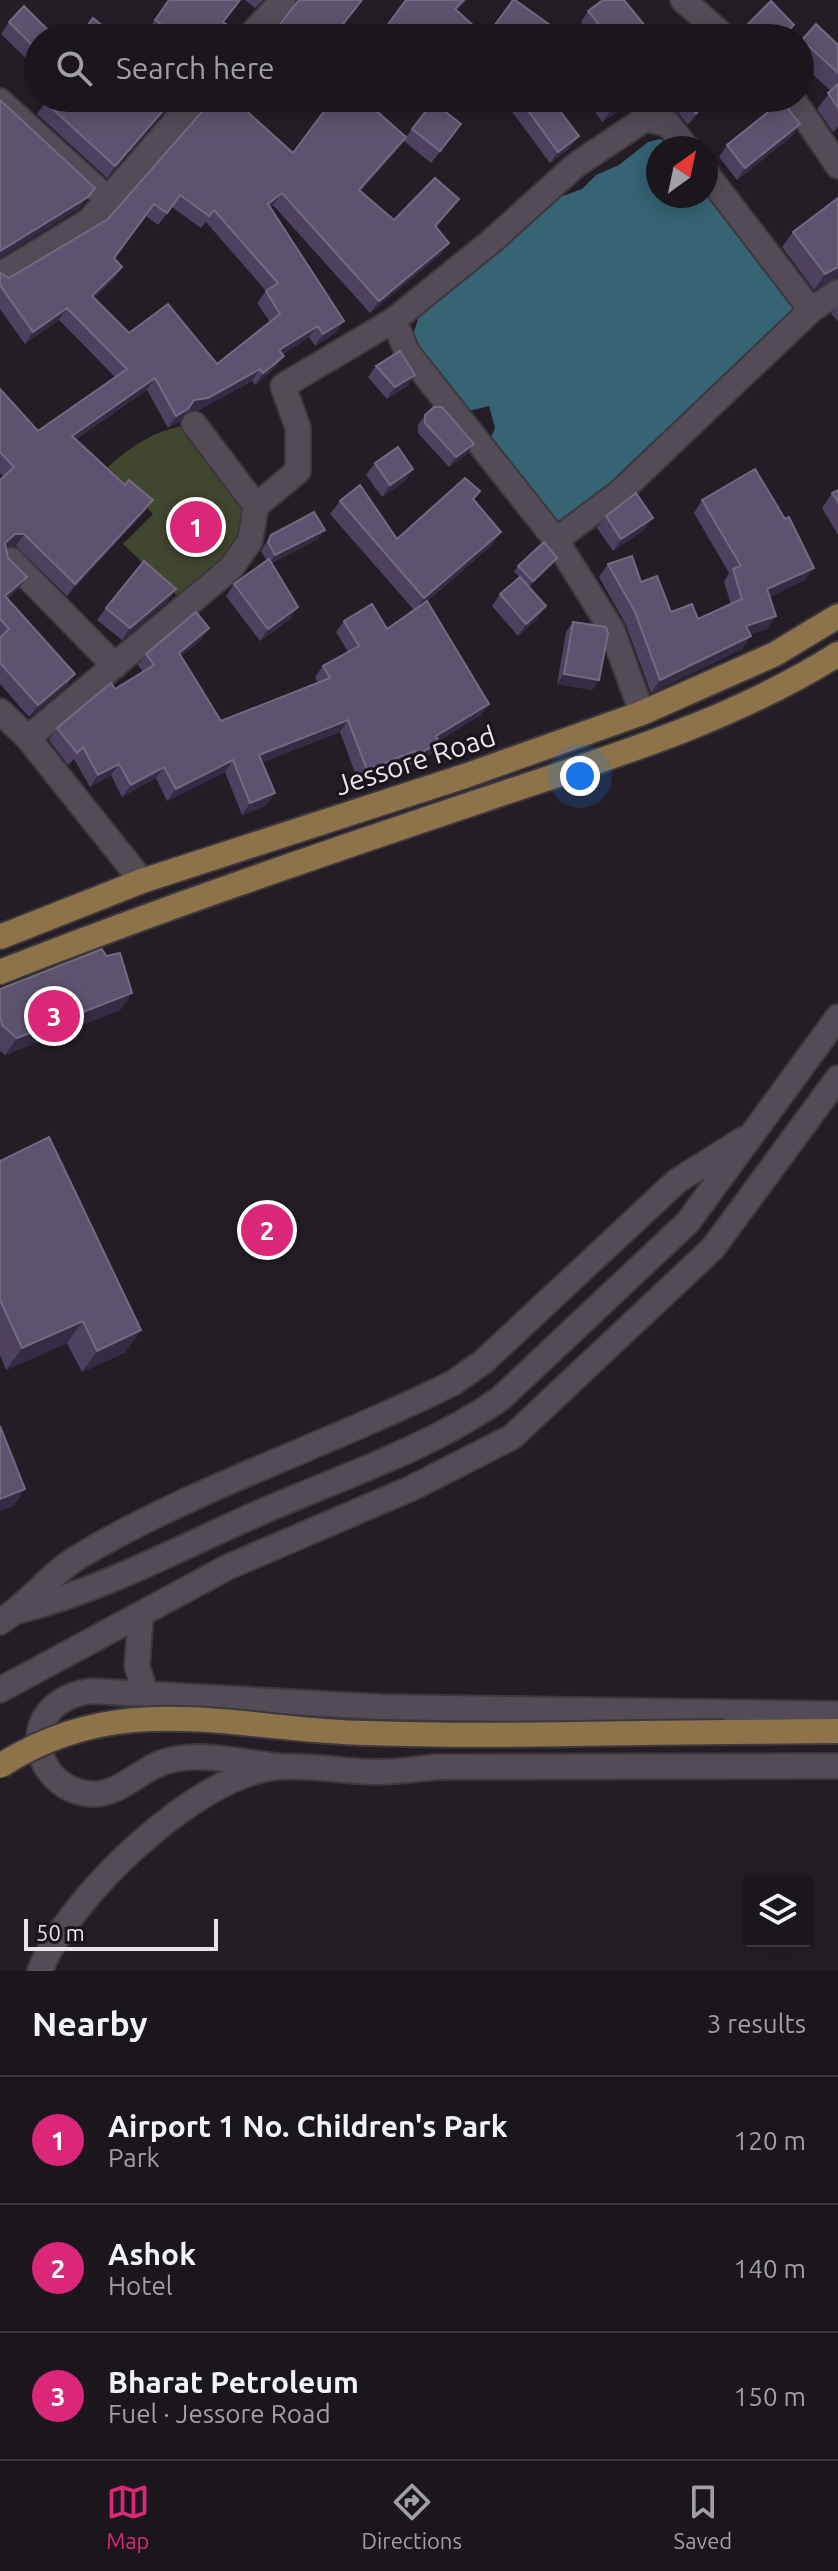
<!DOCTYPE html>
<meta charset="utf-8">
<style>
body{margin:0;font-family:Ubuntu,sans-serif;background:#241f25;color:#f1f3f6}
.controls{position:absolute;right:24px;bottom:24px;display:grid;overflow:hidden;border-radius:8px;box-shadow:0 4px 20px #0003}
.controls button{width:72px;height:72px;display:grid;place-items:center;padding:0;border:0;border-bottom:2px solid #39353b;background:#1b161c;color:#f1f3f6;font:40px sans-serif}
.compass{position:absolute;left:646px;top:136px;width:72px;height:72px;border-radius:50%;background:#1b161c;box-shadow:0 4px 20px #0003;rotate:33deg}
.scale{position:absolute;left:24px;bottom:20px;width:194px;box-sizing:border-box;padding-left:8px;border:4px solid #e9e4eb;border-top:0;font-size:22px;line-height:28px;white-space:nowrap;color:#e9e4eb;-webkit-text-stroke:6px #1a141c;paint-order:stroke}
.you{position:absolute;left:580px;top:776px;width:28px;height:28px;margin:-20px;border:6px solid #fff;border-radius:50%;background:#1a73e8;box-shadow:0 0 0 12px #1a73e833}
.badge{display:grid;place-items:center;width:52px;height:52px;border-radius:50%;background:#db2777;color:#fff;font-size:26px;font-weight:700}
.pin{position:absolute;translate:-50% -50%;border:4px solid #fff;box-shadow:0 2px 8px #0006}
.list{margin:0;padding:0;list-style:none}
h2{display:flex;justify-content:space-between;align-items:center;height:104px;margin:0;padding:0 32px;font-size:34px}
h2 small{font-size:26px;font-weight:400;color:#a09fa3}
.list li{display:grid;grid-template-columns:52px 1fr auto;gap:24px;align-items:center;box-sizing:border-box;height:128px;padding:0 32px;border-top:2px solid #39353b}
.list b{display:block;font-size:30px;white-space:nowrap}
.list p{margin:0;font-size:26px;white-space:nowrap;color:#a09fa3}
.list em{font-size:26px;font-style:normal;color:#a09fa3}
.icon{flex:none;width:44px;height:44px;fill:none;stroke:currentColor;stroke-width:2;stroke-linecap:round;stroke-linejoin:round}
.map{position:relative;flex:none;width:838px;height:1971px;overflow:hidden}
.search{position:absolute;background:#1b161c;box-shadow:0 4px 20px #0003;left:24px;right:24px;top:24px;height:88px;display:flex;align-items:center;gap:20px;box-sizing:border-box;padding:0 28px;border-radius:44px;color:#a09fa3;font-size:30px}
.sheet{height:488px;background:#1b161c}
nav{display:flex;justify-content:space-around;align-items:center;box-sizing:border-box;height:112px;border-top:2px solid #39353b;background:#1b161c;font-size:22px;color:#a09fa3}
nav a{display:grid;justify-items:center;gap:4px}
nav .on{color:#db2777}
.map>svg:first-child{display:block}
.green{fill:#41462f}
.water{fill:#366473}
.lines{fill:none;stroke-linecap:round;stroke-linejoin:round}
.minor-casing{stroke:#3d383f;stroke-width:28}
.major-casing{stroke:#3d383f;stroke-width:28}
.minor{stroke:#534b56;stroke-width:24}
.major{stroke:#8d7349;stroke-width:24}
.major-bridge-casing{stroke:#3d383f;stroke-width:28;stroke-linecap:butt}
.major-bridge{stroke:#8d7349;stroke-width:24}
.wall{fill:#4d415f;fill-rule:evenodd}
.shaded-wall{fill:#352b42}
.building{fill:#5e536e;stroke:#736a81;stroke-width:2;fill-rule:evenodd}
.labels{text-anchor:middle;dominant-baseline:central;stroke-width:6;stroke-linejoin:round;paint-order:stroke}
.street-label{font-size:28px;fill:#e9e4eb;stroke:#1a141c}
</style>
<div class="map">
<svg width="838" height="1971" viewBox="0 0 838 1971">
<rect width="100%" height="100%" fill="#241d26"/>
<path class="green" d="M194,424L256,506L250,541L188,606L123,544L153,514L108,467C135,443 157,429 194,424Z"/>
<path class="water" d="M660,139L677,148H658V196H706V178L803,309L576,517L558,522L489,442L495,428L489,406L464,412L417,356L413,335L423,303L552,200L582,189L596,175L619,165L648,142Z"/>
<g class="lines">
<defs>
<path id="minor" d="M683,0L726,38
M248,38L283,0
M792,98L838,166
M0,101L108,199
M706,173L811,310
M0,275L89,221L196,98
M394,320L493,240L576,165L645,119L668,124L687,148
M194,424L256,506
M556,540L620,492L811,310L838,292
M11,560L115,666
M0,711L28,738L142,881
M28,738L231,568L250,541L256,506L298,471V428L283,386L394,320L407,352L556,540L612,630L642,713
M18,1611C103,1590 179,1548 259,1513C339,1478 428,1449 500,1399L688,1222L838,1017
M141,1614L137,1666L146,1694
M0,1622C30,1603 51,1573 80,1556C198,1486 331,1444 453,1383L483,1362L677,1181L744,1139
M0,1690L228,1567L412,1488L512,1437L713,1248L838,1078
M277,1766C239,1762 197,1750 161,1763C140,1771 118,1794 95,1794C33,1794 10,1703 91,1691L381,1707L838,1714
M40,1971C67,1898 198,1773 278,1767C310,1764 344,1772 376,1772C396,1772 416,1769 436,1767L838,1766"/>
<path id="major" d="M0,937L142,881L465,776L642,713L775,654L838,616
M0,972C158,910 319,855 480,801C603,759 727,724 838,654
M724,1732L838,1731"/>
</defs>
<use href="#minor" class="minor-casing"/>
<use href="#major" class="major-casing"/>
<use href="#minor" class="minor"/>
<use href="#major" class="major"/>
<defs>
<path id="major-bridge" d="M0,1766C122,1687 233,1730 366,1733C485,1737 605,1733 724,1732"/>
</defs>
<use href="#major-bridge" class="major-bridge-casing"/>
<use href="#major-bridge" class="major-bridge"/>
</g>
<path class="wall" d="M169,0L224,22V38H154L146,32Z
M245,0H263L255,8Z
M588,11L655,38H593L581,22Z
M9,22L38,38V70L1,34Z
M748,24L784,38H740Z
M816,24L838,45V127L833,132L817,109L831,91L800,63V42Z
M49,98H176L107,178L37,114Z
M334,98H381L373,107L406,137L412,129L453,136L431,163L404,141L360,191L394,220L459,199L436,228L449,243L440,255L370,313L273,205L270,208L344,321L335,333L315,346L309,337L282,355L275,368L255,385L252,381L199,410L186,412L180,421L168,428L147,390L75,440L125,485L153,500L144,512L67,596L16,546H6L8,558L27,577L18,589L7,599L67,686L29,717L0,684V480L3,477L0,473V389L38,431L115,377L59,320L25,344L0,309V273L9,278L108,219L211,111L293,153ZM172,207L201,228L206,222L266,291L257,303L270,322L217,364L129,333L94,298L114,279L122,267L114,259L146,216L158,225Z
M474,98H489L483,105Z
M502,98H550L579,136L570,148L550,163Z
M586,98H635L632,102L602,122Z
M653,98H711L688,125L679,114L662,107Z
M800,124L792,136L737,180L719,157L727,145Z
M838,198V278L836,277L814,290L782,247L793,232Z
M838,305V321L831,314Z
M376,366L415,375L407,386L387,399L368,377Z
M425,415L467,454L449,467L418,433V425Z
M375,463L413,469L405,481L382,497L366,475Z
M838,490V535L822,508L832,493Z
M480,491L473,500L492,545L425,603L489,704L481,715L438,741L431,754L409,766L407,763L358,781L340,732L262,762L267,805L242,815L225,772L167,801L156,778L122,797L111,775L90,787L74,759L68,765L49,740L57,728L115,689L143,672L138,665L146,654L201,640L181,656L221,721L318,683L315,677L323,666L348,652L336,632L344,621L387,629L414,610L330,514L340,501L397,539Z
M702,500L805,580L769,597L767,629L750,634L742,649L651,693L626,625L599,577L608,564L641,582L671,612L698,619L731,604L724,582L729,573L694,513Z
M606,516L644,530L613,551L597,528Z
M271,535L318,539L272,563L290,619L260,641L226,596L234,584L267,561L261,551Z
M557,558L553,564L529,587L538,618L518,636L492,606L500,594L520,577L514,572L518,566Z
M168,601L122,640L97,620L106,608Z
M573,622L599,680L592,690L557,684L566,632Z
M0,989L132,993L120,1010L5,1055L0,1051Z
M0,1161L126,1352L82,1372L67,1343L6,1370L0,1355Z"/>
<path class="shaded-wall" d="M464,0H467L447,21L455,9Z
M174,98H176L107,178L115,166Z
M629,98H635L632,102L602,122L611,110Z
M668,98H674L687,103L679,114L662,107Z
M709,98H711L688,125L696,114Z
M800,124L792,136L737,180L745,168Z
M579,136L570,148L550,163L558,152Z
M406,137L398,149L351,202L359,190Z
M95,188L79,209L0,258V251Z
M282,193L273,205L259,216L268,204Z
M459,199L450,211L426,238L435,226Z
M449,243L440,255L370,313L379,301Z
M122,267L114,279L84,308L92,296Z
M838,267V278L836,277L814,290L825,274Z
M67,308L59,320L25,344L33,332Z
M344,321L335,333L315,346L323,334Z
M318,326L309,337L271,362L279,350Z
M284,356L275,368L255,385L263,373Z
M260,369L252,381L199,410L186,412L180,421L168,428L176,416L194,400Z
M415,375L407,386L387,399L395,387Z
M155,378L147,390L63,448L72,436Z
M474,444L467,454L449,467L456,457Z
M413,469L405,481L382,497L390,485Z
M153,500L144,512L67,596L75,584Z
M653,518L644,530L613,551L621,539Z
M325,530L318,539L268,565L275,555Z
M501,532L492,545L415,611L424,598Z
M15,534H24L16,546H7L0,552L5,543Z
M557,558L553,564L529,587L533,581Z
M814,568L805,580L758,602L767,589Z
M27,577L18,589L0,605L5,596Z
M176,589L168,601L122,640L130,628Z
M546,606L538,618L518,636L526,624Z
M298,607L290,619L260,641L268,629Z
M776,616L767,629L737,638L746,626Z
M209,628L201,640L171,664L179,653Z
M751,636L742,649L651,693L660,680Z
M75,674L67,686L29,717L38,705Z
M564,674L599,680L592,690L557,684Z
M489,704L481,715L428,748L436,736Z
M348,720L340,732L251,767L259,755Z
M439,743L431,754L409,766L417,755Z
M415,751L407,763L358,781L367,770Z
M233,760L225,772L167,801L176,789Z
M119,764L111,775L90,787L98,775Z
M164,767L156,778L122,797L131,785Z
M275,793L267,805L242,815L250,803Z
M132,993L120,1010L5,1055L17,1038Z
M83,1321L67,1343L6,1370L22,1348Z
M141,1330L126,1352L82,1372L97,1351Z
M25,1489L14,1506L0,1511V1499Z"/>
<path class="building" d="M169,0H240L223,22L231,27L224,38H180L155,20Z
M299,0H362L332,38H269Z
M406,0H464L455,9L486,37L513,0H515L550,25L541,38H378Z
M603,0H624L655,38H610L588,11Z
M771,1L794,25L781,38H743L744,37L748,24Z
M24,6L56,38H38V51L9,22Z
M93,18L118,38H78Z
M816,24L838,45V73L802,40Z
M561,33L568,38H560L558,35Z
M838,84V108L828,93Z
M49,98H174L115,166L45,102Z
M223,98H232L293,153L334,98H379L372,107L406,137L359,190L394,220L435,178L459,199L435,226L449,243L379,301L282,193L268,204L344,321L323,334L318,326L279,350L284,356L263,373L260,369L208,398L194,400L188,409L176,416L155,378L72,436L125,485L129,480L153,500L75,584L24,534H15L5,543L8,558L27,577L5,596L75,674L38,705L0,663V638L9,629L0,619V480L14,467L0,452V389L38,431L127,369L67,308L33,332L0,285V273L9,278L108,219L206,107L211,111ZM180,195L209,216L214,210L278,283L266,291L280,314L217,364L168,304L129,333L92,296L122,267L114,258L154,204L167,213Z
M519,98H550L579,136L558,152Z
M602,98H629L611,110Z
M674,98H709L696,114L687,103Z
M0,100L95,188L88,197L0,251Z
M782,101L800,124L745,168L727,145Z
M433,102L461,124L440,151L412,129Z
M838,198V267L825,274L793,232Z
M400,351L415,375L395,387L376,366Z
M434,407H442L474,444L456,457L425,423V415Z
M398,447L413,469L390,485L375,463Z
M755,469L785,519L789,517L814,568L767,589L776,616L746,626L751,636L660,680L635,612L608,564L632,556L641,582L657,576L671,612L692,604L698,619L742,599L733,569L741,566L702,500Z
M465,478L480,491L473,499L501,532L424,598L340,501L360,485L397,539Z
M838,490V502L832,493Z
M636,493L653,518L621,539L606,516Z
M314,512L325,530L275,555L268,542L271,535Z
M544,542L557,558L533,581L518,566Z
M269,559L298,607L268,629L234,584Z
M144,561L176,589L130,628L106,608Z
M520,577L546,606L526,624L500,594Z
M427,601L489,704L436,736L439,743L417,755L415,751L367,770L348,720L259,755L275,793L250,803L233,760L176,789L164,767L131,785L119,764L98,775L83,747L77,753L57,728L111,683L115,689L154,665L146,654L196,612L209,628L179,653L221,721L330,678L323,666L359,646L344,621L372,604L387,629Z
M573,622L606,627L608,633L599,680L564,674Z
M102,949L106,956L120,953L132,993L17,1038L2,1025L0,1016V989Z
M49,1137L141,1330L97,1351L83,1321L22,1348L0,1300V1161Z
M0,1426L25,1489L0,1499Z"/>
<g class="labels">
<g class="street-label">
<text transform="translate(415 760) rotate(-18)">Jessore Road</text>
</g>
</g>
</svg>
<div class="controls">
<button><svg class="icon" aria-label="layers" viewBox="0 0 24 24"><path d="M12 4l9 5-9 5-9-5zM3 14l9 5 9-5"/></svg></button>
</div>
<svg class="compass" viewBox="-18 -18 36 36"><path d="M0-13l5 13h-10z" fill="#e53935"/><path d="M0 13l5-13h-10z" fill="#a09fa3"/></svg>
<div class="scale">50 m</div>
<div class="you"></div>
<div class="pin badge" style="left:196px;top:527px">1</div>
<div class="pin badge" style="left:267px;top:1230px">2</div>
<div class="pin badge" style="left:54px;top:1016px">3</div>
<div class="search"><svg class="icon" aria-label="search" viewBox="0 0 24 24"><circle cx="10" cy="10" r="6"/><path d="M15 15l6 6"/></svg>Search here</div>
</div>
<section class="sheet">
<h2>Nearby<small>3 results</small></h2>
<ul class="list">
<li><span class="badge">1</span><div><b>Airport 1 No. Children's Park</b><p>Park</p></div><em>120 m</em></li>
<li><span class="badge">2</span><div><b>Ashok</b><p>Hotel</p></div><em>140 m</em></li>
<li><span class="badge">3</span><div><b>Bharat Petroleum</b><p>Fuel · Jessore Road</p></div><em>150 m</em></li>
</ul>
</section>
<nav>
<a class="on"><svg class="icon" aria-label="map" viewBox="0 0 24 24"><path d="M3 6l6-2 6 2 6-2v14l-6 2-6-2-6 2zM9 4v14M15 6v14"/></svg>Map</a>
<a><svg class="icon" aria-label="directions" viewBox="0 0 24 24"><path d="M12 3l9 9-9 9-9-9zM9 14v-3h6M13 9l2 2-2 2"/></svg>Directions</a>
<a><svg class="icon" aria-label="saved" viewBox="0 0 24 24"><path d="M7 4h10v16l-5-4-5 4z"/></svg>Saved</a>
</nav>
